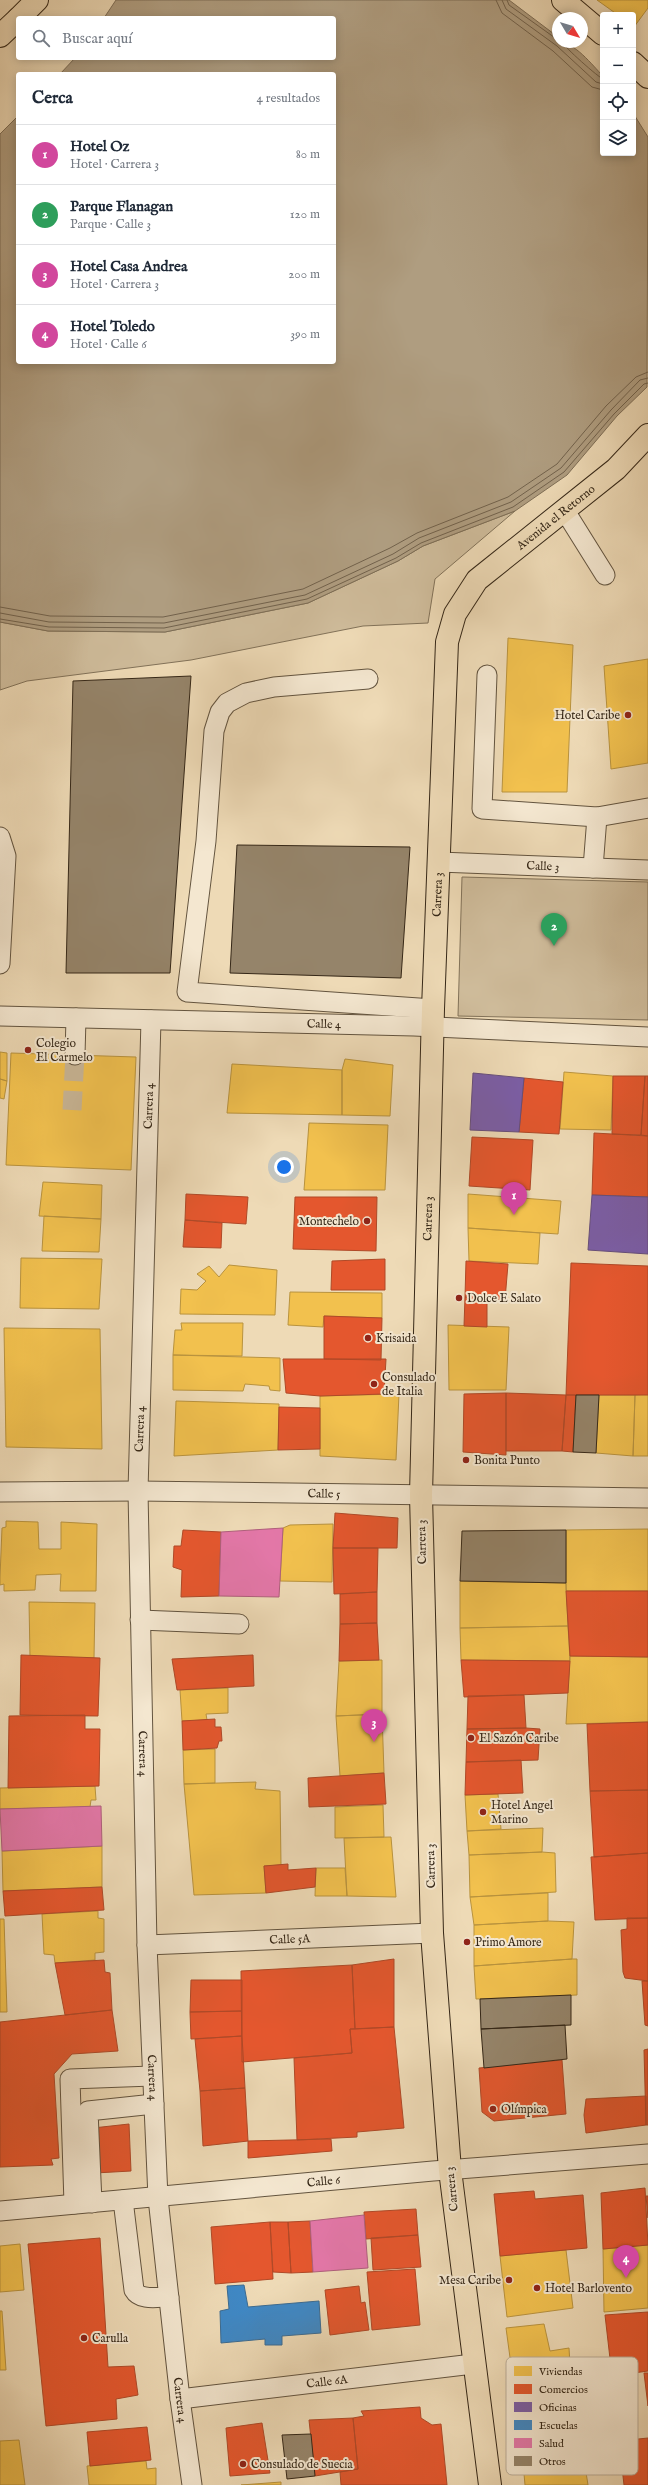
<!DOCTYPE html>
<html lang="es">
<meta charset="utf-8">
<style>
body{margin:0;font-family:"IM FELL English",serif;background:#f6f6f7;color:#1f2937}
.controls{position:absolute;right:12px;top:12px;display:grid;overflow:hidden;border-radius:4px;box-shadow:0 2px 10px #0003}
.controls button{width:36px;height:36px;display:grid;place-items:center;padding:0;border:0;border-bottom:1px solid #e0e1e3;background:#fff;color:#1f2937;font:20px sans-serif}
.compass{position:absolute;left:552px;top:12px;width:36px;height:36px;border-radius:50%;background:#fff;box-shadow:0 2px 10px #0003;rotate:128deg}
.you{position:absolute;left:284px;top:1167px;width:14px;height:14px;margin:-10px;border:3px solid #fff;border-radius:50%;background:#1a73e8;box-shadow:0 0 0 6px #1a73e833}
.badge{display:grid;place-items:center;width:26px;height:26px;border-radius:50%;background:#8f2418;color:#fff;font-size:13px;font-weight:700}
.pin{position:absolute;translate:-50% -33px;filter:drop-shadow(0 1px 2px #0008)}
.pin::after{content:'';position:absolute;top:21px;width:14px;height:12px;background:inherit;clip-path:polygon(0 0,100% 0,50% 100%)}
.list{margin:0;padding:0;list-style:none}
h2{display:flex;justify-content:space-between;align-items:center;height:52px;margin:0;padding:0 16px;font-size:17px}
h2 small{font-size:13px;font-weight:400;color:#747a83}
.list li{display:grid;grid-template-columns:26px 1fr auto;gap:12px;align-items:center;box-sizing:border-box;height:60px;padding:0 16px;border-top:1px solid #e0e1e3}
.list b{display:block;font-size:15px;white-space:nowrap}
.list p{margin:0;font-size:13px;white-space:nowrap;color:#747a83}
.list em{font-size:13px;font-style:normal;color:#747a83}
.icon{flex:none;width:22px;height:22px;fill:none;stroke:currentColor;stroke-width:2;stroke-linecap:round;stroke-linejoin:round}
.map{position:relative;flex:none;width:648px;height:2485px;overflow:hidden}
.search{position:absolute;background:#fff;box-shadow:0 2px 10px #0003;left:16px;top:16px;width:320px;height:44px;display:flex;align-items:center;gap:10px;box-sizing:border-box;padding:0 14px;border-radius:4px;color:#747a83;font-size:15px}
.panel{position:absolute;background:#fff;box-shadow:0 2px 10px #0003;left:16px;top:72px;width:320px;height:292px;border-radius:4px}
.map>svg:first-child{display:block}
.green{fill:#cfbc9b;stroke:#827259}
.water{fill:#af9d80;stroke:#7e6e56}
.homes{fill:#f2c14e;stroke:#b9933e}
.shops{fill:#e4572e;stroke:#b04927}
.offices{fill:#7b5ea7;stroke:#664e7c}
.schools{fill:#3f88c5;stroke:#3c6b91}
.health{fill:#e377a8;stroke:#af5f7c}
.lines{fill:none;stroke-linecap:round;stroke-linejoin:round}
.shore{stroke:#72624c;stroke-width:1}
.building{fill:#95846a;stroke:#352717}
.minor-tunnel{stroke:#c9b696;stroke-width:19;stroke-dasharray:19 10;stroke-linecap:butt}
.minor-casing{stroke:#63543f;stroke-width:21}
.major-casing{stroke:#352717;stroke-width:24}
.minor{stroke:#f4e7d0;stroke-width:19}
.major{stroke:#eedab6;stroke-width:22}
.poi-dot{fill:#8f2418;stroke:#f4e7d0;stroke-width:1.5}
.labels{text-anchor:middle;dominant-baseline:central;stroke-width:4;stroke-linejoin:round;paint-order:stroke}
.street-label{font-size:12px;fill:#352717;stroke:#f4e7d0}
.poi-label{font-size:12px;fill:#352717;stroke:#f4e7d0;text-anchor:start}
.key{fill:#f4e7d0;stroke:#bbad98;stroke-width:1}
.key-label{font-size:11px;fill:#352717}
</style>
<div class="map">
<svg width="648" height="2485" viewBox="0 0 648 2485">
<rect width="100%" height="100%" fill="#eedab6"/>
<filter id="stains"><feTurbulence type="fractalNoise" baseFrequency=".005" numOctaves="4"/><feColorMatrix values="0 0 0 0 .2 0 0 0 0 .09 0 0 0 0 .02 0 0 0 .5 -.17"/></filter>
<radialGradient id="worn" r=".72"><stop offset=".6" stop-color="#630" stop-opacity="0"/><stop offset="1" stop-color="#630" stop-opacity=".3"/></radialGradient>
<path class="green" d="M515,511L435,579L428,623L363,626L191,660L27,681L0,690V622L48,631L165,632L308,603L398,561L423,546Z
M462,877L648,882V1020L458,1016Z"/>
<path class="water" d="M116,0H509L558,37V42C575,42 592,65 603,76V153H633V113L648,137L647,387L617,416L567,475L515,511L423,546L398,561L308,603L165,632L48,631L0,622V134L18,116V362H334V74H60L75,58H334V18H104Z"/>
<path class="homes" d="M597,0H648V8L634,27L633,15H618Z
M508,638L573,645L567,792H502Z
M648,659V763L611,769L604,666Z
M0,1052L7,1053V1081L0,1079Z
M11,1053L136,1057L131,1170L6,1165Z
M345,1059L393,1065L390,1116L342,1115V1070Z
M232,1064L342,1070V1115L227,1113Z
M564,1072L613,1076L611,1130L560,1129Z
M0,1079L7,1081L4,1099L0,1098Z
M309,1123L388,1125L385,1190H304Z
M43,1182L102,1185L101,1219L39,1216Z
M468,1194L561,1201L558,1234L468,1228Z
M44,1216L101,1219L99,1252L42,1251Z
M468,1228L540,1233L538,1264L469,1261Z
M21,1258L102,1259L99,1309L20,1308Z
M229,1265L277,1270L275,1315L180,1314L181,1289L197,1290L206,1281L197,1274L209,1266L219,1277Z
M290,1292L382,1293V1318L324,1316L323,1327L288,1325Z
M181,1323H243L242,1356L173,1355L175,1330H182Z
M448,1325L509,1327L506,1390H449Z
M4,1328L100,1329L102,1449L6,1447Z
M173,1355L280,1358V1391L270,1390L269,1386L245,1384L243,1391L173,1390Z
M399,1394L396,1460L320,1456V1396Z
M648,1394V1456H633L635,1395Z
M599,1395H635L633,1456L596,1453Z
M176,1401L279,1404L278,1450L174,1456Z
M6,1521L38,1522L39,1549H61V1522L97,1524L96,1591H60L61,1574L36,1575L35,1590L4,1591V1584L0,1585V1577L2,1528L6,1527Z
M333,1524L332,1582L280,1581L283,1528L290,1525Z
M648,1529V1591H566V1530Z
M460,1581L566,1583L568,1626L460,1628Z
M29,1602L95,1603L94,1658L30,1657Z
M568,1626L570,1661L461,1660L460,1628Z
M570,1656L648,1657V1722L566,1724Z
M382,1660V1714L336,1716L339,1661Z
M228,1688V1713L206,1714L207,1720L182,1721L180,1690Z
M382,1714L384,1773L340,1776L336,1716Z
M215,1749V1783L184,1784L183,1750Z
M256,1782L255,1789L280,1791L281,1865L264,1866L266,1893L194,1895L184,1784Z
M95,1786L96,1800H91L90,1807L0,1809V1788Z
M498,1794L501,1829L467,1831L465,1795Z
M383,1805L384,1837L335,1838V1807Z
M543,1828L542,1852L469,1855L467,1831Z
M391,1837L396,1897L347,1896L344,1838Z
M102,1846V1887L3,1891L2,1851Z
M542,1852L555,1853L556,1892L470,1897L469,1855Z
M316,1868H345L347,1896H315Z
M548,1893V1921L474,1925L470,1897Z
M98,1911V1918L104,1919V1952L95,1953V1960L55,1963L54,1955L44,1954L42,1914Z
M0,1919H4L7,2012H0Z
M548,1921L574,1922L572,1959L474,1966V1925Z
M572,1959H577V1995L476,1999L474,1966Z
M20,2244L24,2290L0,2292V2246Z
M648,2245V2308L604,2312L603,2249Z
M566,2250L573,2308L507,2317L500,2256Z
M0,2311H2L6,2370H0Z
M544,2324L550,2351L569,2348L571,2381L514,2387L506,2328Z
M19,2440L25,2485H0V2441Z
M619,2441L622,2462L585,2466L588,2485H525L522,2451Z
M146,2461L147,2469L156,2468V2485H89L87,2466Z
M281,2482V2485H241Z"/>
<path class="shops" d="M613,1076H645L641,1135L612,1134Z
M645,1076H648V1136L641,1135Z
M524,1078L563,1082L559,1134L519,1132Z
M594,1133L648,1136V1197L592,1195Z
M472,1137L533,1140L530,1190L469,1186Z
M186,1194L248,1197L246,1224L185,1220Z
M295,1197H377L376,1251L293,1249Z
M185,1220L222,1223L221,1248L183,1247Z
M385,1259V1290H331L332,1261Z
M466,1261L508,1264L505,1300L465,1297Z
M571,1263L648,1266V1395H566Z
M465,1297L487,1298V1327L464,1326Z
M324,1316L382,1318L381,1360L324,1359Z
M283,1359H386L384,1394L320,1396L286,1393Z
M506,1393V1455L463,1452L464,1394Z
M506,1393L566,1395L562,1451H506Z
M566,1395H576L573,1452L562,1451Z
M279,1407L320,1408V1449L278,1450Z
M335,1513L398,1518L397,1548H333Z
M183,1530L221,1532L219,1596L181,1597L182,1570L173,1567L174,1546H181Z
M333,1548H378L377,1592L334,1594Z
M566,1591H648V1657L570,1656Z
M377,1592V1623L340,1624V1594Z
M377,1623L379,1660L339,1661L340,1624Z
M21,1655L100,1658L98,1716L20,1715Z
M253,1655L254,1686L177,1690L172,1659Z
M461,1660L570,1661L568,1693L464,1697Z
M524,1695L526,1728L467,1729L468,1696Z
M85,1715V1729H100L99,1786L8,1788L9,1716Z
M215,1719V1727H221L222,1741H219L217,1748L183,1750L182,1721Z
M648,1722V1790L590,1791L587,1724Z
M526,1728L540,1729L538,1760L466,1762L467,1729Z
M521,1760L523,1793L465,1795L466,1762Z
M384,1773L386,1804L309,1807L308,1778Z
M648,1790V1853L594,1857L590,1791Z
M648,1853V1918L595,1920L591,1857Z
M288,1864V1870L316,1868L315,1887L266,1893L264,1866Z
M102,1887L104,1910L5,1916L3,1891Z
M627,1918H648V1981L625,1978L623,1972L621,1930L627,1929Z
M394,1959V2027L355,2029L352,1965Z
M104,1960L105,1972L110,1973L112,2010L65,2015L55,1963Z
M352,1965L355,2029H350L352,2053L242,2062L241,1971Z
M191,1980H242V2011L190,2012Z
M642,1981H648V2026L645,2025Z
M112,2010L118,2051L72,2054L54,2074L59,2158L51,2159L53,2165L0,2167V2022Z
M242,2011V2036L191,2039L190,2012Z
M394,2027L404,2128L357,2132V2137L297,2140L294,2058L352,2053L350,2029Z
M242,2036L245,2088L200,2091L195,2039Z
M648,2049V2125H646L644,2050Z
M562,2060L566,2114L494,2121L482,2112L479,2068Z
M245,2088L248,2141L203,2146L200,2091Z
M646,2096V2125L586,2133L584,2115L586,2099Z
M129,2124L131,2171L95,2173L93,2128Z
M331,2139L332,2151L248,2158V2141Z
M645,2188L648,2245L603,2249L601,2193Z
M534,2191L535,2199L583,2195L587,2248L500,2256L494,2194Z
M646,2196H648V2218Z
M416,2209L418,2235L366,2239L364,2212Z
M310,2221L313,2272L291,2273L288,2222Z
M270,2222H288L291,2273L273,2272Z
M270,2222L273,2279L215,2284L211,2227Z
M418,2235L421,2267L373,2270L371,2238Z
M100,2238L108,2367L134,2366L138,2395L116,2399L117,2419L46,2426L28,2244Z
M415,2269L420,2325L372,2330L367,2272Z
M359,2286L361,2303L365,2302L369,2330L330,2335L325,2290Z
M648,2312V2371L612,2376L605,2315Z
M644,2373H648V2406Z
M420,2407L421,2418L432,2425L441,2424L447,2485H341L340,2472L358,2469L353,2418L364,2416L361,2411Z
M353,2418L358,2469L315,2476L309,2420Z
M262,2423L270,2473L230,2476L226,2428Z
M147,2427L151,2460L90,2466L87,2432Z
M648,2438V2485H624L619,2441Z"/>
<path class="offices" d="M473,1073L524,1078L519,1132L470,1130Z
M592,1195L648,1197V1254L588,1250Z"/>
<path class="schools" d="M244,2285L248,2307L319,2301L321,2333L282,2336V2345H265V2339L221,2343L220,2311L229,2309L227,2286Z"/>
<path class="health" d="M283,1528L279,1597L219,1596L221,1532Z
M101,1806L102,1846L2,1851L0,1809Z
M364,2215L368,2268L313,2272L310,2221Z"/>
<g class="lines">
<path class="shore" d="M496,0L502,13L553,51L592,87L603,90
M502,0L506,9L557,46L596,82L603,84
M507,0L509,5L558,40
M562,42C563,46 599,78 603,79
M0,607L50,616L163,617L303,589L390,548L417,533L508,497L557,464L606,406L636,377L648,372
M0,613L49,622L164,623L305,595L393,554L419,538L511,502L561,468L611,410L640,380L648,378
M0,619L49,627L164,628L307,599L396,558L421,543L513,507L564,472L614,414L644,384L648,383"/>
</g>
<path class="building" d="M191,676L170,973H66L73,681Z
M237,845L410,847L401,978L230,973Z
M576,1395H599L596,1453L573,1452Z
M566,1530V1583L460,1581L462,1531Z
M571,1995V2025L481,2029L480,1999Z
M565,2025L567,2059L484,2068L481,2029Z
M311,2434L315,2476L287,2479L282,2435Z"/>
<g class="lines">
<path class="minor-tunnel" d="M72,1110L75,1055"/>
<defs>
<g id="minor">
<path d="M565,511L605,575"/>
<path d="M487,675L482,809L597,817L648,808"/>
<path d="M368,679L274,687L246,693L227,703L220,712L214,731L206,841L187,992L433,1009"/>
<path d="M0,837L6,856L0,964"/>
<path id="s1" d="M439,862L648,870"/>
<path d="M593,868L597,817"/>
<path id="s2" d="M0,1016L414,1026L648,1037"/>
<path id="s3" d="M151,1020L138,1491L147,1945L158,2198L180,2399L192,2485"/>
<path d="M75,1055L76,1018"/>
<path id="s4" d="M0,1492L138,1491L648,1498"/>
<path d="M140,1620L239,1624"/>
<path id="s5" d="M147,1945L432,1933"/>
<path d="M123,2200L134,2290C140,2301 158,2297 169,2297"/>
<path d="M92,2203L88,2111L154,2104"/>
<path d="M74,2204L70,2079L152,2076"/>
<path id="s6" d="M0,2211L433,2171L648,2154"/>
<path id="s7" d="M180,2399L473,2364"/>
</g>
<g id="major">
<path d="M563,0L603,34"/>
<path d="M19,18L37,0"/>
<path d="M0,36L18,19"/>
<path d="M633,63L648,77"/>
<path id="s8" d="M490,2485L450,2170L432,1933L421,1495L433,1009L447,642L455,614L477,580L616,469L648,435"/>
</g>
</defs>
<use href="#minor" class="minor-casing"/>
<use href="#major" class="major-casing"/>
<use href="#minor" class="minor"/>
<use href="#major" class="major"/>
</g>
<g class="poi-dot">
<circle cx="628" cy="715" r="4"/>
<circle cx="28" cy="1050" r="4"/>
<circle cx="367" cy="1221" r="4"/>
<circle cx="459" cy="1298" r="4"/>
<circle cx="368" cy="1338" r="4"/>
<circle cx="374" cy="1384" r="4"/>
<circle cx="466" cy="1460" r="4"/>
<circle cx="471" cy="1738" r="4"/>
<circle cx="483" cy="1812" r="4"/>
<circle cx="467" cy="1942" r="4"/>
<circle cx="493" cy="2109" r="4"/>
<circle cx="509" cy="2280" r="4"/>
<circle cx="537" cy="2288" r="4"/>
<circle cx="84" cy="2338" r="4"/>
<circle cx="243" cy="2464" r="4"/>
</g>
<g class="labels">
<g class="street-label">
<text stroke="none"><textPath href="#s8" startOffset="2017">Avenida el Retorno</textPath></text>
<text stroke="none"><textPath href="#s1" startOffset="104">Calle 3</textPath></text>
<text stroke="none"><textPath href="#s8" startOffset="1594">Carrera 3</textPath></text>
<text stroke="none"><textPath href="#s2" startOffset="324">Calle 4</textPath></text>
<text transform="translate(149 1106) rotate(-88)">Carrera 4</text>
<text stroke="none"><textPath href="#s8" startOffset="1270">Carrera 3</textPath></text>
<text transform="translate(140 1429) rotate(-88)">Carrera 4</text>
<text stroke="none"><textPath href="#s4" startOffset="324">Calle 5</textPath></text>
<text transform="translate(422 1542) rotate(-91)">Carrera 3</text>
<text stroke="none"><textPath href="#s3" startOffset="734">Carrera 4</textPath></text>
<text transform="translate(431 1866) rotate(-91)">Carrera 3</text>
<text stroke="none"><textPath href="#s5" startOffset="143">Calle 5A</textPath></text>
<text stroke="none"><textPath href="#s3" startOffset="1058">Carrera 4</textPath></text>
<text stroke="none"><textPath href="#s6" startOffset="325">Calle 6</textPath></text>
<text transform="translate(452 2189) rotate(-96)">Carrera 3</text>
<text stroke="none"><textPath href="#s7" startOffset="148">Calle 6A</textPath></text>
<text stroke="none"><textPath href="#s3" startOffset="1382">Carrera 4</textPath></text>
</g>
<g class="poi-label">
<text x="620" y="715" text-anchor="end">Hotel Caribe</text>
<text x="36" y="1043">Colegio<tspan x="36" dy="14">El Carmelo</tspan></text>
<text x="359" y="1221" text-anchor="end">Montechelo</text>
<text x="467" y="1298">Dolce E Salato</text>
<text x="376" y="1338">Krisaida</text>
<text x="382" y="1377">Consulado<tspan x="382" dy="14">de Italia</tspan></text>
<text x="474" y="1460">Bonita Punto</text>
<text x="479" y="1738">El Sazón Caribe</text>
<text x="491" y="1805">Hotel Angel<tspan x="491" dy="14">Marino</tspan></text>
<text x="475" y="1942">Primo Amore</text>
<text x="501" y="2109">Olímpica</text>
<text x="501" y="2280" text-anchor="end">Mesa Caribe</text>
<text x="545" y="2288">Hotel Barlovento</text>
<text x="92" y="2338">Carulla</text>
<text x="251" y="2464">Consulado de Suecia</text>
</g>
</g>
<rect x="506" y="2357" width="132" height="118" rx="6" class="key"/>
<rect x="514" y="2366" width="18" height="10" fill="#f2c14e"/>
<rect x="514" y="2384" width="18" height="10" fill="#e4572e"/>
<rect x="514" y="2402" width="18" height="10" fill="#7b5ea7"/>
<rect x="514" y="2420" width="18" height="10" fill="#3f88c5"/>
<rect x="514" y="2438" width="18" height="10" fill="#e377a8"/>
<rect x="514" y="2456" width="18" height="10" fill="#95846a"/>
<g class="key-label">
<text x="539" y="2375">Viviendas</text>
<text x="539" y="2393">Comercios</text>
<text x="539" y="2411">Oficinas</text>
<text x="539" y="2429">Escuelas</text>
<text x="539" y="2447">Salud</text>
<text x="539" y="2465">Otros</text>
</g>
<rect width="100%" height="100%" filter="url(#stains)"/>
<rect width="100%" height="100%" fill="url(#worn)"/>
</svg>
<div class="controls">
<button>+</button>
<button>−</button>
<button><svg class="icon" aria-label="locate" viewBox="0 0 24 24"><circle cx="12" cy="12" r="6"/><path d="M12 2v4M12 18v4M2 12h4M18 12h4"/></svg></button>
<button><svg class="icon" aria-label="layers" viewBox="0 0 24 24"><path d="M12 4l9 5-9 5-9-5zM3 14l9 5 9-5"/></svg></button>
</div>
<svg class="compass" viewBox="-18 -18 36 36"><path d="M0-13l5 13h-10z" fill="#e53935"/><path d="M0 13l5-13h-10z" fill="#747a83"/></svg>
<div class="you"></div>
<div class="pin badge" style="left:514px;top:1215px;background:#d1479c">1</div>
<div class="pin badge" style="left:554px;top:946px;background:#2e9e5b">2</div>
<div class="pin badge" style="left:374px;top:1742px;background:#d1479c">3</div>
<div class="pin badge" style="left:626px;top:2278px;background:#d1479c">4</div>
<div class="search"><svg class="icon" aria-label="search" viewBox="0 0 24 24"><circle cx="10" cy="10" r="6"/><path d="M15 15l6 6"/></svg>Buscar aquí</div>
<section class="panel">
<h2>Cerca<small>4 resultados</small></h2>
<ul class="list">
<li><span class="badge" style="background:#d1479c">1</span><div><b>Hotel Oz</b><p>Hotel · Carrera 3</p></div><em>80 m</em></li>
<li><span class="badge" style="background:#2e9e5b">2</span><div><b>Parque Flanagan</b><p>Parque · Calle 3</p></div><em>120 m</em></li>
<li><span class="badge" style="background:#d1479c">3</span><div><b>Hotel Casa Andrea</b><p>Hotel · Carrera 3</p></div><em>200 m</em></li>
<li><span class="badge" style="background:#d1479c">4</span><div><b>Hotel Toledo</b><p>Hotel · Calle 6</p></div><em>390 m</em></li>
</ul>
</section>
</div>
